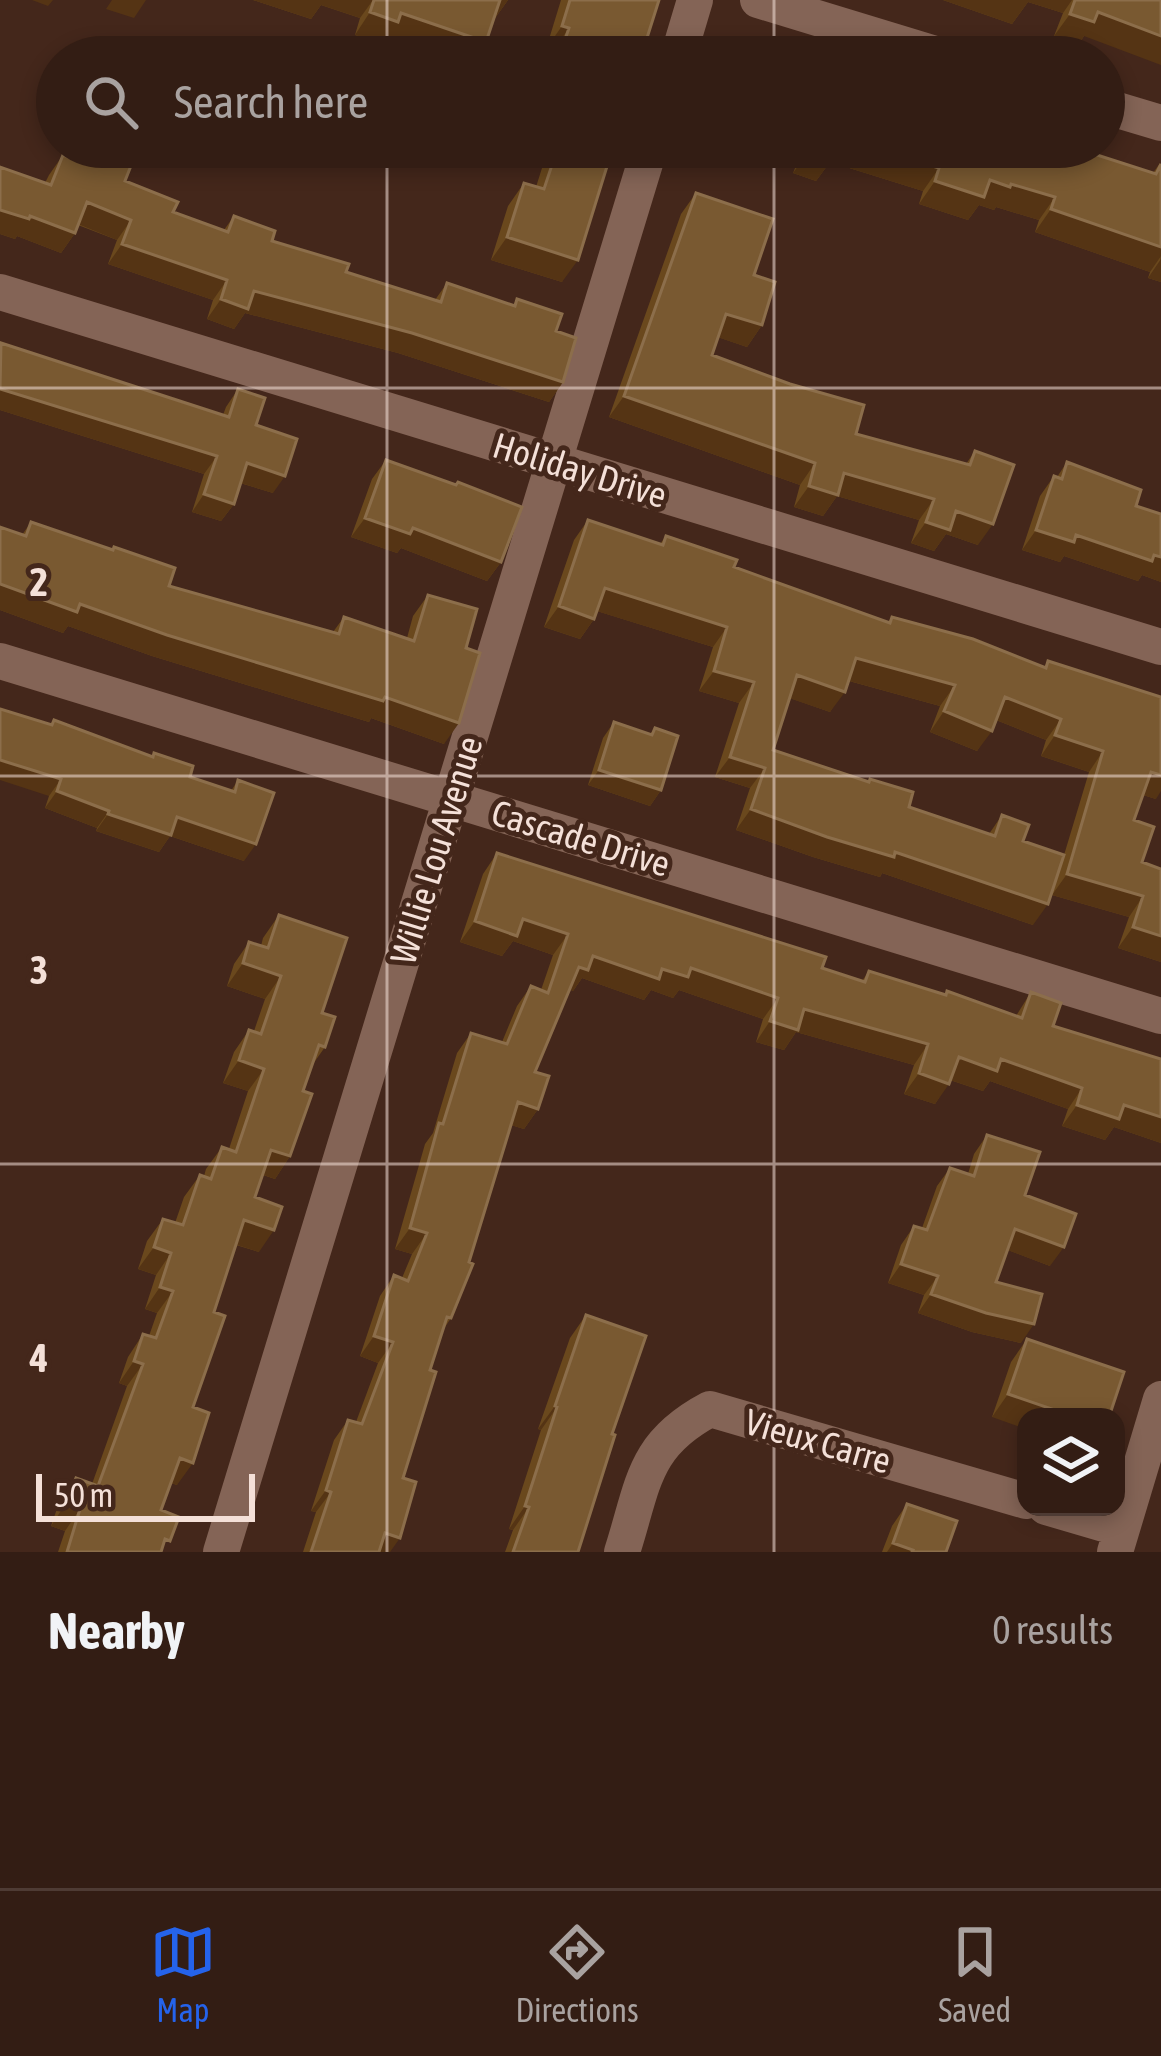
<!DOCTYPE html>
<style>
body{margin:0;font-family:"Asap Condensed",sans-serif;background:#3b261d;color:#f1f3f6}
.controls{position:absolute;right:36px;bottom:36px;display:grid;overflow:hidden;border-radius:24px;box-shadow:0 6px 18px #0003}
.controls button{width:108px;height:108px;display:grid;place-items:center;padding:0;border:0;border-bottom:3px solid #4e3b34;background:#331d14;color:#f1f3f6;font:60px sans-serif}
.scale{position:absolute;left:36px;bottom:30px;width:219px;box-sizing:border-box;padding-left:12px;border:6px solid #f4e0d8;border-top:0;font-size:33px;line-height:42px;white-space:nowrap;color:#f4e0d8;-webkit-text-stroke:9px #44271b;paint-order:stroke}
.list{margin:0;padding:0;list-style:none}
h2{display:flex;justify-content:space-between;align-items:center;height:156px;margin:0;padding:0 48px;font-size:51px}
h2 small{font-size:39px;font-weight:400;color:#a9a2a0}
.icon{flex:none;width:66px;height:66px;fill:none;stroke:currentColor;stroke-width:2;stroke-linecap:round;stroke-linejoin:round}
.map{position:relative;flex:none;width:1161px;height:1552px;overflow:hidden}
.search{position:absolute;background:#331d14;box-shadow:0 6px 18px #0003;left:36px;right:36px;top:36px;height:132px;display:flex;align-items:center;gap:30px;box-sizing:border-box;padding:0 42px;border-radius:66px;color:#a9a2a0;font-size:45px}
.sheet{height:336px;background:#331d14}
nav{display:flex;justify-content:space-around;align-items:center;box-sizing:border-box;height:168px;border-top:3px solid #4e3b34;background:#331d14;font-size:33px;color:#a9a2a0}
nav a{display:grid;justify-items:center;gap:6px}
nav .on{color:#2563eb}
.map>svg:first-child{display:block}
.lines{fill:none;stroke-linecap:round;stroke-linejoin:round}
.minor{stroke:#846456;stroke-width:36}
.wall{fill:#6a481d}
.shaded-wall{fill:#553414}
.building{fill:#795931;stroke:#8c6e4b;stroke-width:3}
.grid{fill:none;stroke:#f4e0d8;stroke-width:3;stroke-opacity:0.55}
.labels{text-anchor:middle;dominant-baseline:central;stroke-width:10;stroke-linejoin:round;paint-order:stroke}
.street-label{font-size:36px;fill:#f4e0d8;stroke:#44271b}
.grid-label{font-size:39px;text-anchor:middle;font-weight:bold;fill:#f4e0d8;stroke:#44271b;stroke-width:10;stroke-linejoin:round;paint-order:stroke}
</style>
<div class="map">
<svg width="1161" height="1552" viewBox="0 0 1161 1552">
<rect width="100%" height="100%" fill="#44271b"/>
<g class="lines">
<path class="minor" d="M758,0L945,57
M678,57L695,0
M1104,106L1161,123
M0,292L1161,647
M0,661L1161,1016
M1046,1507L1121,1529
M221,1552L650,147
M622,1552C644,1484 642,1445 710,1409L1026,1501
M1115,1552L1161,1399"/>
</g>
<path class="wall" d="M253,0H508L493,21L486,42L475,57H450L388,36L382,44L355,35L360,18L321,5L311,19Z
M561,0H659L641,57H551L553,51L546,49Z
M943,0H1161L1084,36L1078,45L1054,36L1063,13L1028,2L1012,24Z
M91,147H107L125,181L173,212L224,230L234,216L272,241L346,272L435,300L447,283L513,305L517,299L556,331L563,382L549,402L398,353L245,313L234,329L207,319L213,300L108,264L117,240L78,225L75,233L61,253L17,236L15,239L0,234V167L45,183L49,175L63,155L80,162Z
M521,147H613L562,282L491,260L508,206L524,183L536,187L542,168L517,160Z
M752,147H995L1014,153L1016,147H1099L1097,155L1153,173L1160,163L1161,282L1148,278L1150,272L1035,232L1039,220L996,207L994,210L979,205L968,220L919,204L923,191L830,162L816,181L793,173L797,163Z
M696,193L754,275L762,325L747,347L718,337L712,355L856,434L966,464L975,451L978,545L946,534L934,551L911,543L919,520L837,496L823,516L794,507L800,485L609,417L681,214Z
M0,345L223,415L226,407L238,389L256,425L273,493L240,483L234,504L221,521L192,512L204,474L0,410Z
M386,460L501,562L487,581L401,548L397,553L351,537L372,479Z
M1067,462L1136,506L1161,514V582L1142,575L1138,581L1064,556L1060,562L1022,550L1040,496L1054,476L1057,477Z
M588,520L660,544L666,536L734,567L888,622L892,617L1044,667L1048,661L1156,799L1143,795L1134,820L1161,962L1118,948L1129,917L1052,895L1089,772L1041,756L1046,740L996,720L977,751L930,732L940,706L849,681L830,712L790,698L773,750L909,807L989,834L1002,815L1023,841L1033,925L882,873L880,877L813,857L736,830L750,788L715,777L739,703L699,691L713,647L597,611L594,619L580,639L544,627L574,540Z
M31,522L169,586L333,632L344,617L407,638L413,616L428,595L466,648L444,744L371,718L369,722L152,656L68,626L63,633L0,610V527L22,535Z
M54,720L152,756L154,753L190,777L231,791L238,780L244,861L170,836L159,852L96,831L97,828L45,808L49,796L50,724Z
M614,722L650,734L655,728L661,790L650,806L588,785L603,738Z
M497,853L862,981L869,971L1016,1016L1031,992L1053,1026L1161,1059V1143L1114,1127L1105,1140L1062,1126L1068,1109L990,1081L983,1091L950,1080L935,1104L904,1094L914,1065L796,1032L784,1050L756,1042L763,1019L679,990L673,998L651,990L644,1000L582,978L573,991L569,989L535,1072L538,1109L524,1129L511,1125L451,1318L443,1330L430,1370L403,1478L390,1552H303L316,1512L311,1511L334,1440L348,1420L356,1422L378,1363L360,1356L380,1296L394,1275L402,1278L412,1254L395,1249L425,1144L433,1133L457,1053L471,1033L502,1042L517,1006L531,986L541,990L553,955L513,941L502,956L460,942L483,874Z
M279,915L322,1013L325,1047L313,1064L303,1091L290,1156L275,1179L263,1175L255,1197L259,1252L236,1245L214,1312L177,1485L171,1483L161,1510L162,1552H58L65,1531L51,1526L60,1500L76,1478L92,1484L127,1386L119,1383L128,1357L143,1334L149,1336L157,1313L145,1309L156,1275L138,1269L147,1241L163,1219L175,1223L184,1197L200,1175L204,1176L206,1169L222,1147L229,1149L248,1091L223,1083L234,1052L249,1030L254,1031L265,999L227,986L234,964L249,942L261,946L263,938Z
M987,1135L1025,1195L1050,1266L1008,1250L996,1282L1021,1343L972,1332L918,1313L924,1295L888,1283L901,1245L914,1226L922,1228L937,1186L950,1168L968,1174L974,1154Z
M586,1315L612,1434L578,1552H505L513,1530L509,1529L541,1430L538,1429L570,1338Z
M1027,1339L1109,1417H992L1011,1362Z
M907,1504L946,1552H882L892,1526Z"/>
<path class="shaded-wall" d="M32,0H53L48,6Z
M112,0H146L134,18L106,9Z
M253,0H373L360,18L321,5L311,19Z
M498,0H508L493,21Z
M943,0H1072L1063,13L1028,2L1012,24Z
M370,12L401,13L486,42L475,57H450L388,36L382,44L355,35Z
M1098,12L1161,36V65L1084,36L1078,45L1054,36L1070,14Z
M562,26L569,28L553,51L546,49Z
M526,147H557L542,168L517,160Z
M710,147H752L743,160Z
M752,147H808L797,163Z
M832,147H872L939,168L923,191L830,162L816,181L793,173L809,151Z
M990,180L1011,184L1055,197L1039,220L996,207L994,210L979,205L968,220L919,204L935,181Z
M87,202L131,220L117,240L73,222Z
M1051,209L1161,247V256L1150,272L1035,232Z
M0,210L30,216L75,233L61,253L17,236L15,239L0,234Z
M507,237L578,260L562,282L491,260Z
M122,244L227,280L213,300L108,264Z
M1161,259V282L1148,278Z
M254,291L412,333L563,382L549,402L398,353L245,313L234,329L207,319L221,299Z
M726,314L762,325L747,347L711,335Z
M0,389L217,456L204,474L0,410Z
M624,396L815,463L800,485L609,417Z
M247,463L285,476L273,493L234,481Z
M844,473L934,499L919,520L837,496L823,516L794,507L809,486Z
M204,494L234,504L221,521L192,512Z
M956,511L993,524L978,545L946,534L934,551L911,543L926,522Z
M365,518L413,528L501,562L487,581L401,548L397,553L351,537Z
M1036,530L1076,535L1161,557V582L1142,575L1138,581L1064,556L1060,562L1022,550Z
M0,584L80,604L385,697L459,723L444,744L371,718L369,722L152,656L68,626L63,633L0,610Z
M605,588L727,627L713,647L590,609Z
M559,606L594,619L580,639L544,627Z
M856,658L955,685L940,706L842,679Z
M714,671L754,682L739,703L699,691Z
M797,675L845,692L830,712L783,696Z
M1005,697L1061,719L1046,740L991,718Z
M944,711L992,731L977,751L930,732Z
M1055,735L1103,751L1089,772L1041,756Z
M730,757L765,768L750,788L715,777Z
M0,760L61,779L49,796L0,780Z
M599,770L661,790L650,806L588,785Z
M1151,772L1161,775V791L1156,799L1136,793Z
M57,791L109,811L97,828L45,808Z
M751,809L895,852L1048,904L1033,925L882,873L880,877L813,857L736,830Z
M108,814L177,817L256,844L244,861L170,836L159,852L96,831Z
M1067,874L1143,896L1129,917L1052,895Z
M523,919L568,934L553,955L513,941L502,956L460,942L475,921Z
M1133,927L1161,936V962L1118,948Z
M593,956L662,969L691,968L778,998L763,1019L679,990L673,998L651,990L644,1000L582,978L573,991L565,987L579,967Z
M243,963L281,976L265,999L227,986Z
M804,1009L928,1044L914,1065L796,1032L784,1050L756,1042L770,1021Z
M959,1057L1001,1059L1082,1088L1068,1109L990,1081L983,1091L944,1078Z
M239,1060L264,1069L248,1091L223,1083Z
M919,1073L949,1084L935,1104L904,1094Z
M518,1102L538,1109L524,1129L504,1123Z
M1077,1105H1124L1161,1117V1143L1114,1127L1105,1140L1062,1126Z
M271,1150L290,1156L275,1179L255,1172Z
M244,1220L274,1230L259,1252L228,1242Z
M410,1228L427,1233L412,1254L395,1249Z
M1015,1229L1064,1247L1050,1266L1002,1248Z
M154,1247L171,1253L156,1275L138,1269Z
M901,1264L938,1276L924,1295L888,1283Z
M160,1287L173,1291L157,1313L145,1309Z
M931,1294L1034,1324L1021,1343L972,1332L918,1313Z
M374,1336L393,1342L378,1363L360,1356Z
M134,1361L143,1364L127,1386L119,1383Z
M1008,1394L1075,1417H1026V1429L992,1417Z
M555,1406L557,1407L541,1430L538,1429Z
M180,1458L193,1463L177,1485L164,1481Z
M326,1490L331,1492L316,1512L311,1511Z
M66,1503L80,1509L65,1531L51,1526Z
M525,1506L529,1507L513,1530L509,1529Z
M385,1533L400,1538L390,1552H372Z
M893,1543L913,1550L911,1552H887Z"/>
<path class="building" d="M374,0H500L486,42L401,13L398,22L370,12Z
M570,0H659L641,57H559L569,28L562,26Z
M1075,0H1161V36L1098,12L1094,22L1070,14Z
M755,40L803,57H749Z
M92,147H107L134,158L125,181L178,202L173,212L228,232L234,216L275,231L272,241L349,264L346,272L441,302L447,283L515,306L517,299L562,314L556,331L576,338L563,382L412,333L254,291L248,309L221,299L227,280L122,244L131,220L87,202L75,233L30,216L29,219L0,210V167L51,185L63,155L86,164Z
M558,147H613L578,260L507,237L524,183L544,189Z
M810,147H836L832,158L809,151Z
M872,147H995L1021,156L1024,147H1099L1097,155L1156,174L1161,164V247L1051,209L1055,197L1011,184L1010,187L990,180L984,197L935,181L939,168Z
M696,193L773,219L754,275L775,282L762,325L726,314L712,355L790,384L864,405L856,434L970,465L975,451L1014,465L993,524L956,511L950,530L926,522L934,499L844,473L838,495L809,486L815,463L624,396Z
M1,343L229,417L238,389L265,398L256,425L297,439L285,476L247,463L234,504L204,494L217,456L0,389Z
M386,460L456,485L458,482L522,507L501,562L413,528L410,534L365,518Z
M1067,462L1141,490L1136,506L1161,514V557L1154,555L1152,561L1076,535L1074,542L1036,530L1054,476L1062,479Z
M588,520L663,545L666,536L737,560L734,567L890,623L892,617L973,639L1046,668L1048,661L1161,697V775L1151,772L1134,820L1154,827L1142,862L1161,869V936L1133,927L1143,896L1067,874L1103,751L1055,735L1061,719L1005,697L992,731L944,711L955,685L856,658L845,692L797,675L773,750L869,782L870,779L913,792L909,807L995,836L1002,815L1029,825L1023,841L1064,855L1048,904L895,852L894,857L827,837L751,809L765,768L730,757L754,682L714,671L727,627L605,588L594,619L559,606Z
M31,522L113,550L114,547L175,568L169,586L339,634L344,617L414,641L428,595L477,609L466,648L480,653L459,723L385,697L383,701L167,635L80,604L77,612L0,584V527L26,536Z
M0,709L52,725L54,720L153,757L154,753L193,766L190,777L235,792L238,780L274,793L256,844L177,817L171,835L108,814L109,811L57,791L61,779L0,760Z
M614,722L652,735L655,728L678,736L661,790L599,770Z
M497,853L826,957L822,968L865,982L869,971L946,995L947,991L1022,1018L1031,992L1061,1003L1053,1026L1161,1059V1117L1124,1105L1119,1119L1077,1105L1082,1088L1001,1059L997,1071L959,1057L949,1084L919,1073L928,1044L804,1009L798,1030L770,1021L778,998L691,968L688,977L662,969L659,979L593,956L588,970L579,967L535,1072L549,1076L538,1109L518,1102L469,1262L473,1264L451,1318L447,1317L430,1370L436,1372L403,1478L416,1482L400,1538L385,1533L379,1552H311L331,1492L326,1490L348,1420L362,1424L393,1342L374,1336L394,1275L408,1281L427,1233L410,1228L439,1123L443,1124L471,1033L507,1044L531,986L548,993L568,934L523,919L517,936L475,921Z
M279,915L347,938L322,1013L335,1017L325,1047L319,1045L303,1091L312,1094L290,1156L271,1150L255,1197L282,1207L274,1230L244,1220L214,1312L225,1316L193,1407L209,1413L193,1463L180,1458L161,1510L179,1517L170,1541L165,1539L161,1552H67L80,1509L66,1503L76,1478L98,1486L143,1364L134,1361L143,1334L156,1338L173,1291L160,1287L171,1253L154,1247L163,1219L183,1225L200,1175L211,1179L222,1147L236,1152L264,1069L239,1060L249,1030L261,1034L281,976L243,963L249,942L268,948Z
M987,1135L1040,1152L1025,1195L1076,1214L1064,1247L1015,1229L996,1282L1042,1294L1034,1324L986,1313L931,1294L938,1276L901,1264L914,1226L927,1230L950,1168L974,1176Z
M586,1315L646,1336L612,1434L615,1435L578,1552H513L529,1507L525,1506L557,1407L555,1406Z
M1027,1339L1124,1372L1109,1417H1075L1008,1394Z
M907,1504L957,1521L946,1552H912L913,1550L893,1543Z"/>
<path class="grid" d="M387,0V57M774,0V57M387,147V1552M774,147V1552M0,388H1161M0,776H1161M0,1164H1161"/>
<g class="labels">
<g class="street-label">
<text transform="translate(580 470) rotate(17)">Holiday Drive</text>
<text transform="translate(581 838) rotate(17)">Cascade Drive</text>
<text transform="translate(436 850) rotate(-73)">Willie Lou Avenue</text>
<text transform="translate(818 1441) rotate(16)">Vieux Carre</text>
</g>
</g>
<g class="grid-label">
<text x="39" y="596">2</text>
<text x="39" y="984">3</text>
<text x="39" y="1372">4</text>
</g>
</svg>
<div class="controls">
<button><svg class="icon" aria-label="layers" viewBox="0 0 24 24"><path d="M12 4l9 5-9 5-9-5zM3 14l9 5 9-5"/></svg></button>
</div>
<div class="scale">50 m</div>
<div class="search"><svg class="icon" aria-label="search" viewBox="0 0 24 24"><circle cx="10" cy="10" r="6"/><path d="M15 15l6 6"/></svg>Search here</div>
</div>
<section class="sheet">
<h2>Nearby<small>0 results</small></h2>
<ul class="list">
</ul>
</section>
<nav>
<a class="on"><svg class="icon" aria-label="map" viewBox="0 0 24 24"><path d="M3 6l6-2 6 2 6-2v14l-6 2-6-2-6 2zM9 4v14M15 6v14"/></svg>Map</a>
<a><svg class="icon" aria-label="directions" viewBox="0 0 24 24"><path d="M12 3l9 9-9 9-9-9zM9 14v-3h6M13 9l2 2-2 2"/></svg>Directions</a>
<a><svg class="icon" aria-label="saved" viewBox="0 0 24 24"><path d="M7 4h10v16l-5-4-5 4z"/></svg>Saved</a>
</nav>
